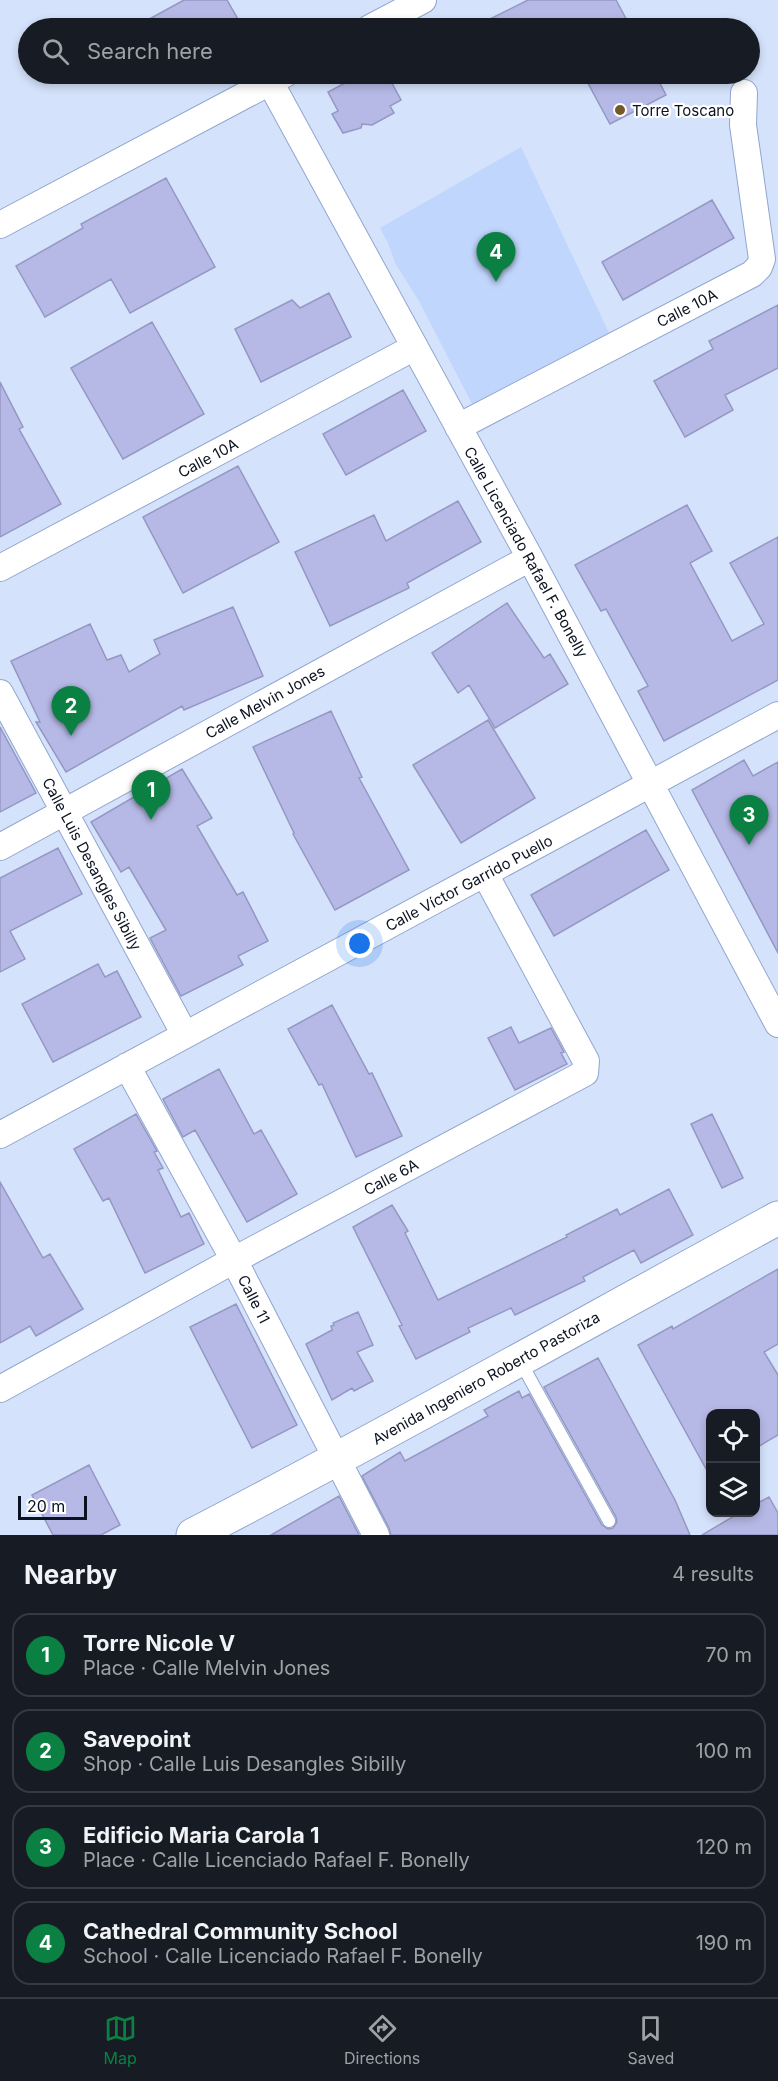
<!DOCTYPE html>
<meta charset="utf-8">
<style>
body{margin:0;font-family:Inter,sans-serif;background:#20242c;color:#f1f3f6}
.controls{position:absolute;right:18px;bottom:18px;display:grid;overflow:hidden;border-radius:12px;box-shadow:0 3px 9px #0003}
.controls button{width:54px;height:54px;display:grid;place-items:center;padding:0;border:0;border-bottom:2px solid #363941;background:#171b24;color:#f1f3f6;font:30px sans-serif}
.scale{position:absolute;left:18px;bottom:15px;width:69px;box-sizing:border-box;padding-left:6px;border:3px solid #0b1220;border-top:0;font-size:16px;line-height:21px;white-space:nowrap;color:#0b1220;-webkit-text-stroke:4px #fff;paint-order:stroke}
.you{position:absolute;left:360px;top:944px;width:21px;height:21px;margin:-15px;border:4px solid #fff;border-radius:50%;background:#1a73e8;box-shadow:0 0 0 9px #1a73e833}
.badge{display:grid;place-items:center;width:39px;height:39px;border-radius:50%;background:#0b8043;color:#fff;font-size:20px;font-weight:700}
.pin{position:absolute;translate:-50% -50px;filter:drop-shadow(0 2px 3px #0008)}
.pin::after{content:'';position:absolute;top:32px;width:21px;height:18px;background:inherit;clip-path:polygon(0 0,100% 0,50% 100%)}
.list{margin:0;padding:0;list-style:none}
h2{display:flex;justify-content:space-between;align-items:center;height:78px;margin:0;padding:0 24px;font-size:26px}
h2 small{font-size:20px;font-weight:400;color:#9ea1a6}
.list li{display:grid;grid-template-columns:39px 1fr auto;gap:18px;align-items:center;box-sizing:border-box;height:84px;margin:0 12px 12px;padding:0 12px;border:2px solid #363941;border-radius:18px}
.list b{display:block;font-size:22px;white-space:nowrap}
.list p{margin:0;font-size:20px;white-space:nowrap;color:#9ea1a6}
.list em{font-size:20px;font-style:normal;color:#9ea1a6}
.icon{flex:none;width:33px;height:33px;fill:none;stroke:currentColor;stroke-width:2;stroke-linecap:round;stroke-linejoin:round}
.map{position:relative;flex:none;width:778px;height:1535px;overflow:hidden}
.search{position:absolute;background:#171b24;box-shadow:0 3px 9px #0003;left:18px;right:18px;top:18px;height:66px;display:flex;align-items:center;gap:15px;box-sizing:border-box;padding:0 21px;border-radius:33px;color:#9ea1a6;font-size:22px}
.sheet{height:462px;background:#171b24}
nav{display:flex;justify-content:space-around;align-items:center;box-sizing:border-box;height:84px;border-top:2px solid #363941;background:#171b24;font-size:16px;color:#9ea1a6}
nav a{display:grid;justify-items:center;gap:3px}
nav .on{color:#0b8043}
.map>svg:first-child{display:block}
.built{fill:#c0d6fd}
.building{fill:#b6b9e6;stroke:#9597c3;stroke-width:1.5}
.lines{fill:none;stroke-linecap:round;stroke-linejoin:round}
.lane-casing{stroke:#91a6cf;stroke-width:14}
.street-casing{stroke:#91a6cf;stroke-width:28}
.secondary-casing{stroke:#91a6cf;stroke-width:35}
.lane{stroke:#fff;stroke-width:12}
.street{stroke:#fff;stroke-width:26}
.secondary{stroke:#fff;stroke-width:33}
.poi-dot{fill:#71592a;stroke:#fff;stroke-width:2}
.labels{text-anchor:middle;dominant-baseline:central;stroke-width:4.5;stroke-linejoin:round;paint-order:stroke}
.poi-label{font-size:15px;fill:#0b1220;stroke:#fff;text-anchor:start}
.street-label{font-size:15px;fill:#0b1220;stroke:#fff}
</style>
<div class="map">
<svg width="778" height="1535" viewBox="0 0 778 1535">
<rect width="100%" height="100%" fill="#d4e2fb"/>
<path class="built" d="M521,147L610,335L472,404L419,301L395,263L388,243L380,228Z"/>
<path class="building" d="M184,0H227L243,28H133Z
M528,0H616L631,28H472Z
M362,74H387L401,100L390,106L394,113L372,125L362,124L361,128L343,133L332,114L338,111L328,92Z
M583,74H655L666,95L610,124Z
M166,178L215,267L130,313L111,279L45,317L16,266L83,228L81,224Z
M712,200L734,238L623,300L602,262Z
M329,293L351,337L261,382L235,329L292,300L300,308Z
M778,305V368L725,395L733,410L685,437L654,381L713,349L709,341Z
M152,322L204,414L123,459L71,368Z
M0,382L23,427L19,429L61,504L0,537Z
M403,390L426,431L346,475L323,434Z
M238,466L279,542L183,593L143,517Z
M458,501L481,542L407,583L409,588L330,626L295,552L374,515L386,541Z
M687,505L712,551L690,563L732,641L764,624L730,563L778,537V680L664,741L638,691L648,686L606,609L601,611L575,565Z
M507,603L544,658L550,654L568,684L495,728L469,685L458,693L432,653Z
M233,607L263,676L184,710L182,706L66,772L36,722H40L11,661L90,624L107,660L121,655L129,672L160,654L154,640Z
M331,711L362,777L359,778L409,870L335,910L293,834L294,833L253,747Z
M488,720L535,798L461,843L413,765Z
M0,727L36,793L0,812Z
M744,760L753,776L778,762V953L692,790Z
M182,769L212,818L197,826L237,895L243,892L268,941L238,956L243,965L181,996L150,938L166,930L129,867L121,872L91,822Z
M646,830L669,870L554,936L531,895Z
M58,848L82,894L10,931L25,959L0,972V878Z
M98,964L105,977L117,971L141,1017L53,1062L22,1004Z
M332,1005L369,1074L372,1073L402,1136L356,1157L322,1084L319,1085L288,1029Z
M511,1027L519,1043L551,1028L564,1052L561,1053L567,1064L515,1090L488,1038Z
M219,1069L254,1134L261,1130L297,1194L247,1222L195,1130L183,1137L163,1099Z
M136,1114L157,1151L154,1152L163,1168L158,1170L181,1217L189,1213L204,1244L145,1273L109,1198L103,1201L74,1149Z
M712,1114L743,1178L722,1188L691,1124Z
M0,1182L43,1258L50,1254L83,1309L36,1336L30,1326L0,1343Z
M669,1189L693,1235L641,1263L634,1250L583,1277L585,1281L515,1315L511,1308L468,1328L470,1332L416,1359L399,1326L402,1325L353,1227L392,1205L408,1231L405,1233L438,1300L567,1237L566,1235L617,1209L620,1215Z
M778,1269V1344L764,1352L778,1375V1435L756,1448V1413H711V1478L638,1345L672,1326L673,1329Z
M236,1304L297,1425L252,1448L190,1327Z
M358,1312L373,1345L357,1352L373,1381L354,1391L352,1388L332,1400L306,1344L332,1330L331,1326L334,1325L333,1323Z
M598,1358L675,1500L690,1535H391L389,1528L362,1476L400,1452L405,1461L488,1416L484,1410L519,1391L522,1398L529,1394L602,1525L608,1529L613,1528L617,1522L616,1517L544,1387Z
M89,1465L120,1525L101,1535H53L32,1495Z
M339,1496L359,1535H271Z
M769,1497L778,1513V1535H702L741,1512H756V1504Z"/>
<g class="lines">
<defs>
<path id="lane" d="M520,1361L609,1521"/>
<path id="street" d="M370,28L423,0
M270,82L530,558L778,1024
M0,225L285,74
M458,427L752,274L759,267L762,259L743,125L744,93
M0,568L415,347
M0,693L185,1035
M0,847L530,558
M127,1066L234,1260L376,1535
M0,1135L778,715
M0,1389L234,1260L585,1073L586,1061L485,874"/>
<path id="secondary" d="M193,1535C390,1433 583,1324 778,1218"/>
</defs>
<use href="#lane" class="lane-casing"/>
<use href="#street" class="street-casing"/>
<use href="#secondary" class="secondary-casing"/>
<use href="#lane" class="lane"/>
<use href="#street" class="street"/>
<use href="#secondary" class="secondary"/>
</g>
<circle class="poi-dot" cx="620" cy="110" r="6"/>
<g class="labels">
<g class="poi-label">
<text x="632" y="110">Torre Toscano</text>
</g>
<g class="street-label">
<text transform="translate(687 308) rotate(-27)">Calle 10A</text>
<text transform="translate(208 458) rotate(-28)">Calle 10A</text>
<text transform="translate(526 552) rotate(61)">Calle Licenciado Rafael F. Bonelly</text>
<text transform="translate(265 702) rotate(-29)">Calle Melvin Jones</text>
<text transform="translate(92 864) rotate(62)">Calle Luis Desangles Sibilly</text>
<text transform="translate(469 883) rotate(-28)">Calle Víctor Garrido Puello</text>
<text transform="translate(391 1177) rotate(-28)">Calle 6A</text>
<text transform="translate(254 1299) rotate(63)">Calle 11</text>
<text transform="translate(486 1378) rotate(-29)">Avenida Ingeniero Roberto Pastoriza</text>
</g>
</g>
</svg>
<div class="controls">
<button><svg class="icon" aria-label="locate" viewBox="0 0 24 24"><circle cx="12" cy="12" r="6"/><path d="M12 2v4M12 18v4M2 12h4M18 12h4"/></svg></button>
<button><svg class="icon" aria-label="layers" viewBox="0 0 24 24"><path d="M12 4l9 5-9 5-9-5zM3 14l9 5 9-5"/></svg></button>
</div>
<div class="scale">20 m</div>
<div class="you"></div>
<div class="pin badge" style="left:151px;top:820px">1</div>
<div class="pin badge" style="left:71px;top:736px">2</div>
<div class="pin badge" style="left:749px;top:845px">3</div>
<div class="pin badge" style="left:496px;top:282px">4</div>
<div class="search"><svg class="icon" aria-label="search" viewBox="0 0 24 24"><circle cx="10" cy="10" r="6"/><path d="M15 15l6 6"/></svg>Search here</div>
</div>
<section class="sheet">
<h2>Nearby<small>4 results</small></h2>
<ul class="list">
<li><span class="badge">1</span><div><b>Torre Nicole V</b><p>Place · Calle Melvin Jones</p></div><em>70 m</em></li>
<li><span class="badge">2</span><div><b>Savepoint</b><p>Shop · Calle Luis Desangles Sibilly</p></div><em>100 m</em></li>
<li><span class="badge">3</span><div><b>Edificio Maria Carola 1</b><p>Place · Calle Licenciado Rafael F. Bonelly</p></div><em>120 m</em></li>
<li><span class="badge">4</span><div><b>Cathedral Community School</b><p>School · Calle Licenciado Rafael F. Bonelly</p></div><em>190 m</em></li>
</ul>
</section>
<nav>
<a class="on"><svg class="icon" aria-label="map" viewBox="0 0 24 24"><path d="M3 6l6-2 6 2 6-2v14l-6 2-6-2-6 2zM9 4v14M15 6v14"/></svg>Map</a>
<a><svg class="icon" aria-label="directions" viewBox="0 0 24 24"><path d="M12 3l9 9-9 9-9-9zM9 14v-3h6M13 9l2 2-2 2"/></svg>Directions</a>
<a><svg class="icon" aria-label="saved" viewBox="0 0 24 24"><path d="M7 4h10v16l-5-4-5 4z"/></svg>Saved</a>
</nav>
